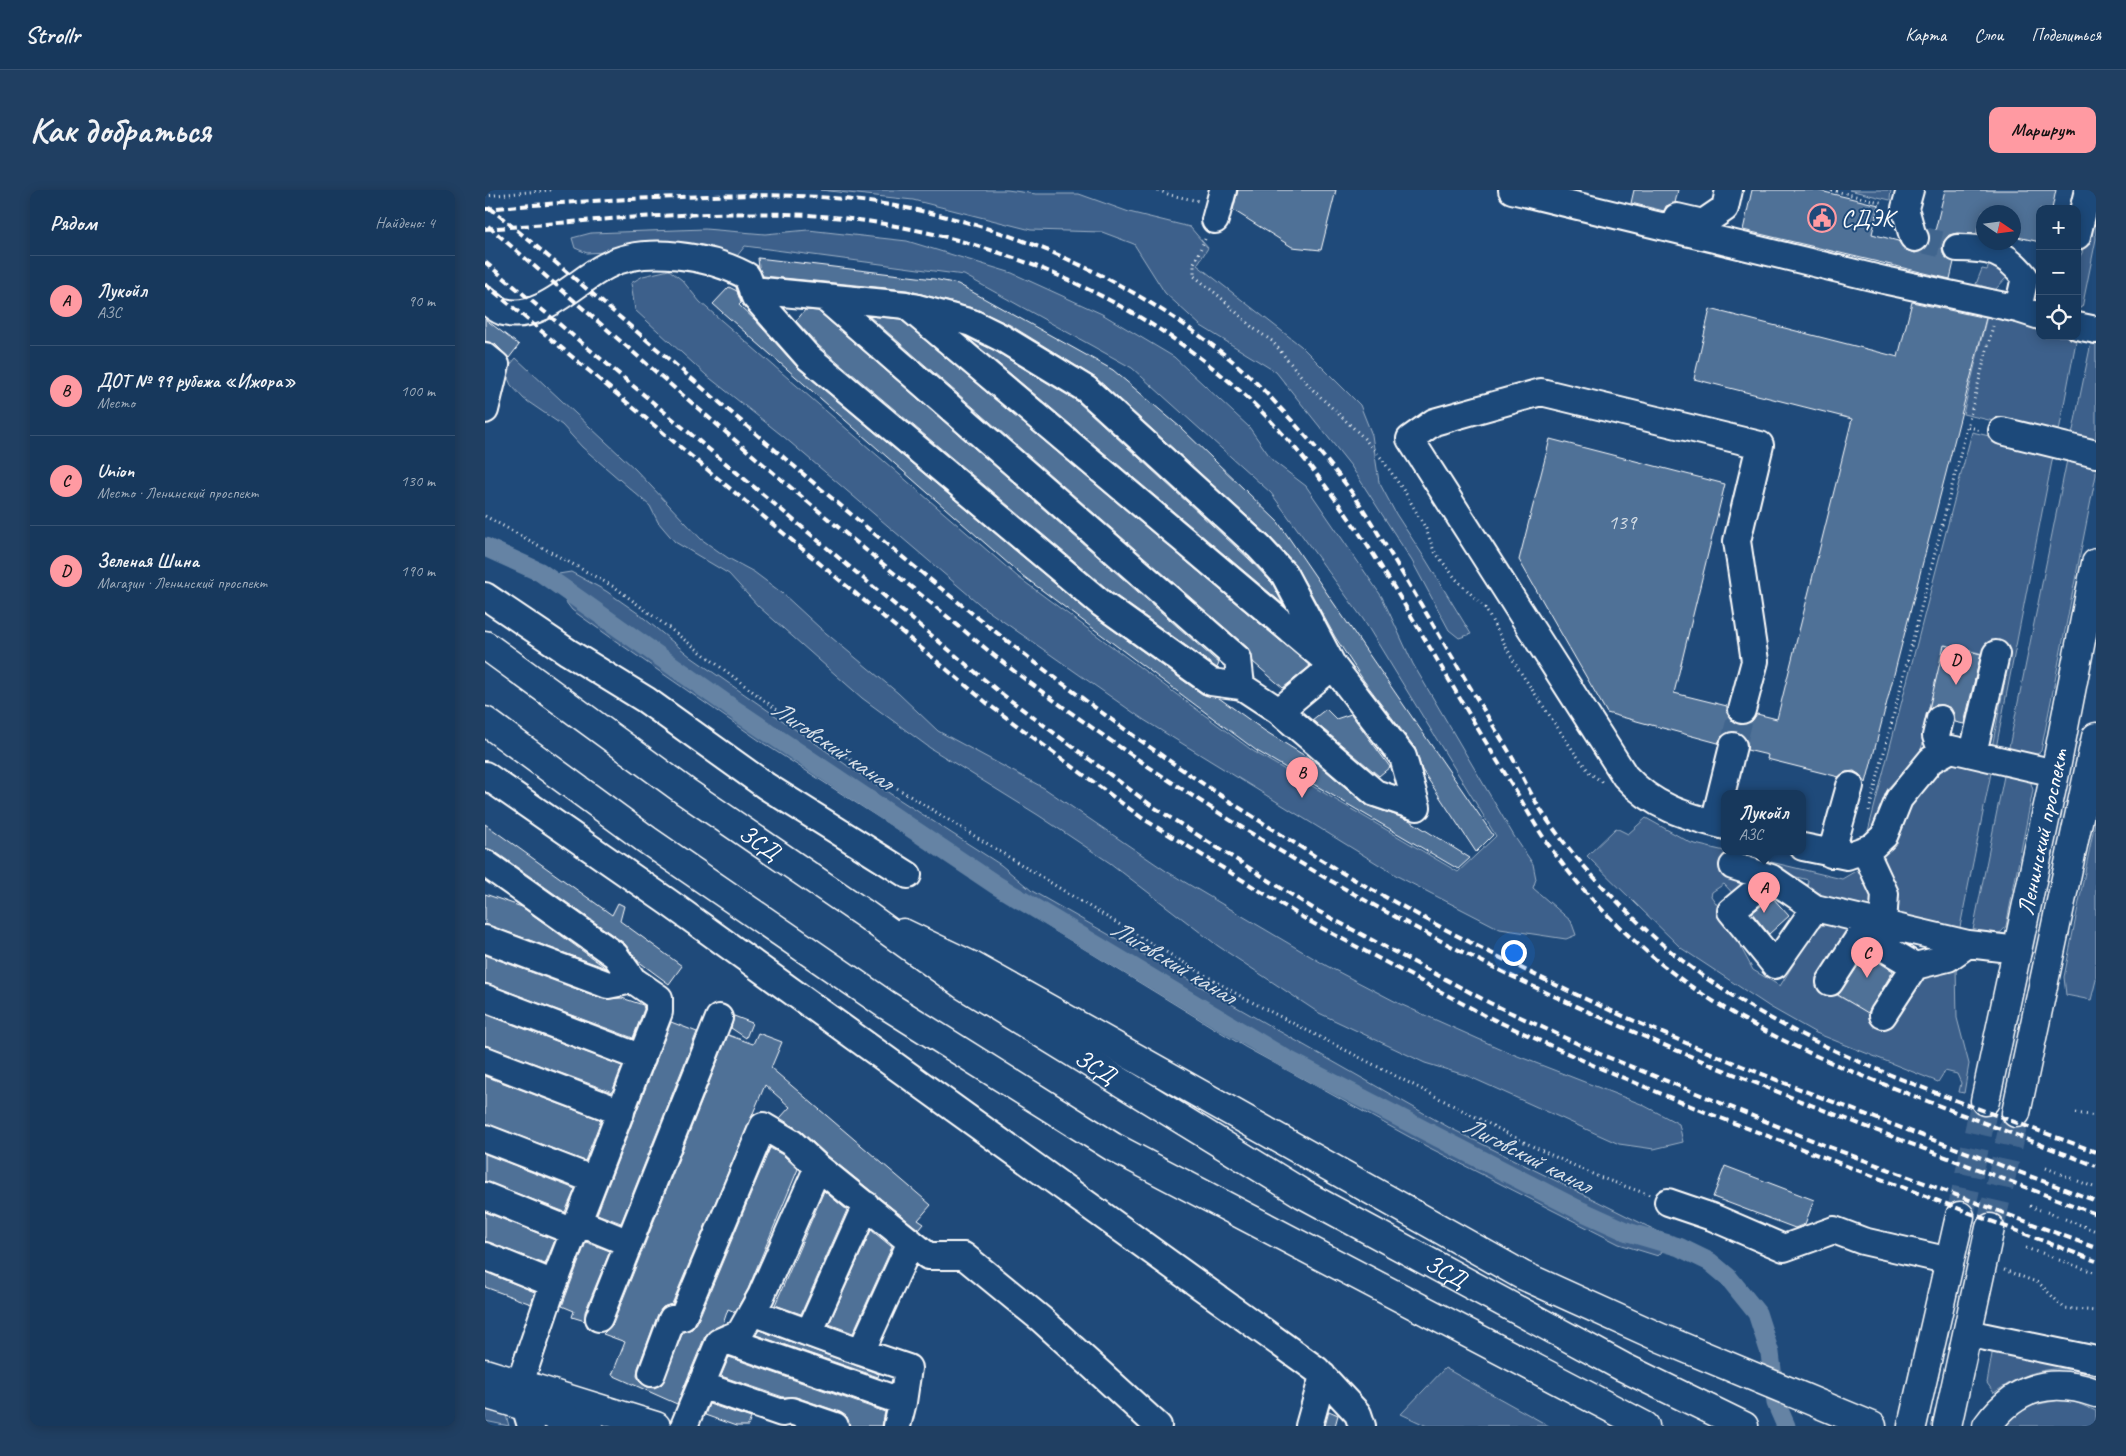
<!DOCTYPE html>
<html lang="ru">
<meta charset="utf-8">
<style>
body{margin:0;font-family:Caveat,sans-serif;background:#203f62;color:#f1f3f6}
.controls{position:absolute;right:15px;top:15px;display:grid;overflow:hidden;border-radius:10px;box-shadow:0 2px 12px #0003}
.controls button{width:45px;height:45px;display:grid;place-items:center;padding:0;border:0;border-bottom:1px solid #365272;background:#17385c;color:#f1f3f6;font:25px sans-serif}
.compass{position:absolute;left:1491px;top:15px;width:45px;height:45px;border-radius:50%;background:#17385c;box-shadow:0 2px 12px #0003;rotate:103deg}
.you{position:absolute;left:1028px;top:762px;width:18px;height:18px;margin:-12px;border:4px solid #fff;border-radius:50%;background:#1a73e8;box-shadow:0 0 0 8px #1a73e833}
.badge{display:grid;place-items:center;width:32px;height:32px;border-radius:50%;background:#ff9aa2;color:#111;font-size:16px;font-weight:700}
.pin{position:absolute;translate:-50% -41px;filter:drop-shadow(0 1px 2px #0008)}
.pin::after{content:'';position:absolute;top:26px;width:18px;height:15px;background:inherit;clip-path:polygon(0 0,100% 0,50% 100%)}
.popup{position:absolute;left:1236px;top:600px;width:85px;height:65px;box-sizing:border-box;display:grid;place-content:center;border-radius:10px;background:#17385c;filter:drop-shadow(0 1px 4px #0005);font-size:16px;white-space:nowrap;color:#9eacbb}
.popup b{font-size:19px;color:#f1f3f6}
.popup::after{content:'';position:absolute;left:50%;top:100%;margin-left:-10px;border:10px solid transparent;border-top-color:#17385c}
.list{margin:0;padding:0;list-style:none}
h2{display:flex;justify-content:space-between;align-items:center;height:65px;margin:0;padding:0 20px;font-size:21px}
h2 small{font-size:16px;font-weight:400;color:#9eacbb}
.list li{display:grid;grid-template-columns:32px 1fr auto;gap:15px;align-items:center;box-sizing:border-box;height:90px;padding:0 20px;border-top:1px solid #365272}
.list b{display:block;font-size:19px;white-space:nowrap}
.list p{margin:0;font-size:16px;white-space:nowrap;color:#9eacbb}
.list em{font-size:16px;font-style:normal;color:#9eacbb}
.icon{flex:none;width:28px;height:28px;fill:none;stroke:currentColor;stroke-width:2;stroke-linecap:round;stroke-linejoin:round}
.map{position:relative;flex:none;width:1611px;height:1236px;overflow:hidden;border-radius:10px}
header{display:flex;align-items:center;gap:30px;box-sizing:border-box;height:70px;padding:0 25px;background:#17385c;border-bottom:1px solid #365272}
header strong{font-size:24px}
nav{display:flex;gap:28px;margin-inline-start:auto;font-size:18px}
.intro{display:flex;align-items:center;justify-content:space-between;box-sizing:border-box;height:120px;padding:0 30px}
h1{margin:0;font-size:35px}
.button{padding:12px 22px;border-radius:10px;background:#ff9aa2;color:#111;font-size:18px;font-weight:700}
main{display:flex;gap:30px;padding:0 30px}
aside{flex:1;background:#17385c;border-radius:10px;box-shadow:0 2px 12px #0003}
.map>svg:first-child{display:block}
.green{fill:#3c618b;stroke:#9eb0c5}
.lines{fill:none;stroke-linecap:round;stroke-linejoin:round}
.canal{stroke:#6583a4;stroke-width:19}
.building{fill:#507197;stroke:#fff}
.minor-tunnel{stroke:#41658e;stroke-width:26;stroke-dasharray:26 13;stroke-linecap:butt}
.major-tunnel{stroke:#41658e;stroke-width:28;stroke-dasharray:28 14;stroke-linecap:butt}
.minor-casing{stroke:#fff;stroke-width:30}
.major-casing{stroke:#fff;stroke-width:31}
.highway-casing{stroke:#fff;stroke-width:31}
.path{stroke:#fff;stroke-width:3;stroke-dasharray:1 4;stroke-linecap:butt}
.minor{stroke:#1f4a7a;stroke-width:26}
.major{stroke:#1f4a7a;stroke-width:28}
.highway{stroke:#1f4a7a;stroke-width:28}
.rail{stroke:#fff;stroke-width:4;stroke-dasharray:8 4;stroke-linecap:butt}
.labels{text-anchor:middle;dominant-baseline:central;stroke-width:4;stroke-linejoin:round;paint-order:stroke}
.number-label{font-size:21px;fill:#d3dce5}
.poi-label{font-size:24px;fill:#fff;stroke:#1f4a7a;text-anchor:start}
.street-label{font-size:24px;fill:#fff;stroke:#1f4a7a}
.water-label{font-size:25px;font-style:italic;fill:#d8e0e8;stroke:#1f4a7a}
</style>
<header>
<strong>Strollr</strong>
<nav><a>Карта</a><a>Слои</a><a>Поделиться</a></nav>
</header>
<div class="intro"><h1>Как добраться</h1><a class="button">Маршрут</a></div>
<main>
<aside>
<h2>Рядом<small>Найдено: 4</small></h2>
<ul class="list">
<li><span class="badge">A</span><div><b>Лукойл</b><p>АЗС</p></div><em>90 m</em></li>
<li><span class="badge">B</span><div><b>ДОТ № 99 рубежа «Ижора»</b><p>Место</p></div><em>100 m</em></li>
<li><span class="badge">C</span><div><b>Union</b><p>Место · Ленинский проспект</p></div><em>130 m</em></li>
<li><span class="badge">D</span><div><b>Зеленая Шина</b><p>Магазин · Ленинский проспект</p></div><em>190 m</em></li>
</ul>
</aside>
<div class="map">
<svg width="1611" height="1236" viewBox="0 0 1611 1236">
<rect width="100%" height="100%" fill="#1f4a7a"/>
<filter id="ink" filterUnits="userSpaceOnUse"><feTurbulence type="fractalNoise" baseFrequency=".02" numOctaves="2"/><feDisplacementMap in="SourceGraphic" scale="10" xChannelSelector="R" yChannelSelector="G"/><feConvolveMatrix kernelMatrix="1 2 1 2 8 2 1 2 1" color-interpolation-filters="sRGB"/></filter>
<g filter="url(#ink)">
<path class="green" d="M335,0H522L551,4H594L644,22L705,37L723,58L712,75L816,156L875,215L887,245L894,292L911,324L941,370L986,444L974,448L964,440L927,371L866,276L791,182L716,136L680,103L649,54L617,42L546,40L428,10Z
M1364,0H1406L1405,10Z
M1610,0L1611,49L1597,118L1592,117V71L1597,63Z
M220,39L280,44L323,40L422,51L527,83L617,124L689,167L764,237L788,271L821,296L897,407L928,474L1029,646L1048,674L1051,689L1048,698L1086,731L1091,745L1081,749L1015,739L914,687L659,530L499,418L299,247L221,185L150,120L146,93L158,86L184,80L197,90L215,112L533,387L768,561L973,682L1011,646L878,429L786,303L647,178L479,85L260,56L252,66L208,57L102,63L90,58L87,48L106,43Z
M1504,75L1522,87L1510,100L1491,94L1497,79L1502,80Z
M1503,122L1555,135V146H1592L1573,246L1478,224Z
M1607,148L1611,149V250L1600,252L1586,250Z
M31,168L150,279L216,349L243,368L269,382L297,403L335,438L413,503L453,541L559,598L681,681L842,776L915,814L1025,863L1156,914L1194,934L1198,952L1169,959L1134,954L983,886L940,873L834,823L733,756L625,673L553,625L445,558L377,508L273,416L244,384L190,352L173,332L165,316L97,257L77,235L39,209L26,195L20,181Z
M1487,242L1569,261L1511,558L1507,557L1525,465L1501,458L1499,464L1460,455L1440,533L1444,535L1434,565L1403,598L1390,632L1382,645Z
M1583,265L1608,274L1611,277V285L1556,561L1550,566L1523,562Z
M86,382L121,401L154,424L206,467L370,581L516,675L547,701L965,938L1184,1047V1054L1173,1066L1134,1054L941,956L760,857L570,741L278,553L135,454L87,420L61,386Z
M1467,569L1507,578L1474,742L1405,726L1390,669L1407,659L1414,648L1428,609Z
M1520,581L1545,590L1548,600L1521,736C1514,749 1500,745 1487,745Z
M1611,627V790L1606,810L1581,805L1579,787Z
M1161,628L1206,653L1357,689L1381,675L1392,722L1321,702L1323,690L1247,670L1241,687L1270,694L1253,709L1239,694L1227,702L1226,706L1237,722L1268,780L1295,796L1330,740C1341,730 1354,735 1368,737L1333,795L1403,833L1430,789L1471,777L1472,828L1484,874L1479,903L1474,902L1476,893L1472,884L1460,881L1453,892L1331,843L1285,817L1196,758L1102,666L1131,638L1143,644Z
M1508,1158L1611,1178V1186C1574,1171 1540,1181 1509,1203L1502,1193Z
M960,1178L1064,1236H942L916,1224Z
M1575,1210L1590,1212L1611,1221V1236H1512L1543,1216Z
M0,1220L21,1225L24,1236L0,1231Z"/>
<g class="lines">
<path class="canal" d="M0,357L55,382L253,522L511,695L801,869L1092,1019L1143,1042L1194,1057L1225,1072L1243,1087L1272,1123L1285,1163L1291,1213L1301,1236"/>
</g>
<path class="building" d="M753,0H851L836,60L807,57L748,20Z
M1149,0H1193L1190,13L1181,16L1179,21L1146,13Z
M1267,0H1331L1394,15L1387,44L1413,51L1421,60L1430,63L1438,61L1443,55L1444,43L1449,45L1460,0H1571L1567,19H1555V52L1528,46V22H1498V39L1493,37L1492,44L1472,43L1464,45L1459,51L1457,58L1459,66L1469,72L1465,89L1258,40Z
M273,68L449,89L473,94L628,180L695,237L793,332L1008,645L991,662L937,580L930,558L879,491L850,447L810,374L784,346L611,188L525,135L491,119L422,100L278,86L274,78Z
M244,97L252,101L256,113L254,115L270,130L313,178L607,425L717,504L734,508L780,541L833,574L881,615L924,630L985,668L973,679L772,561L534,383L228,114Z
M1427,112L1501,128L1381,593L1375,585L1369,581L1361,582L1354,587L1282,569L1283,565L1262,560V551L1259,546L1252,542H1243L1237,546L1233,553L1122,523L1034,370L1065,249L1240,294L1189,503L1242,516V523L1246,530L1254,535H1260L1267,531L1272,524L1292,529L1367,229L1209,189L1225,119L1413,167Z
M320,120L333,121L734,473L732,478L626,402L334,156L311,131Z
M384,126L415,129L825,476L798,498L768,472L763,458Z
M0,129L34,155L24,168L10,154L0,151Z
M483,148L510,161L592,211L763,368L787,393L798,414Z
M1459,455L1496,464L1479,534L1470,532L1469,524L1466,518L1459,515H1450L1444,519Z
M841,519L851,529L866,524L905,577L894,586L827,530Z
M0,634L127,725L133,713L139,716L135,731L197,776L184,794L153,771L139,753L9,661L0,658Z
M0,704L37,717L121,778L0,734Z
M1287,707L1304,726L1284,744L1267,723Z
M1381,764L1408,781L1383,823L1353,805Z
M0,765L118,809L137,808L158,815L159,819L148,848L0,793Z
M0,824L137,876L127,902L0,855Z
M249,826L267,833L261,848L246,838Z
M186,832L212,842L136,1033L112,1024Z
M273,843L297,852L286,878L446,1015L433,1030L439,1034L434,1040L343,966L317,942L295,928L305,917L280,895L187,1114L178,1117L173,1124L153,1178L152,1186L156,1193L162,1197L169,1198L177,1194L198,1142L207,1139L212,1133L285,958L298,965L313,979L263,1099L250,1122L243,1119L238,1134L228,1139L220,1146L192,1214L127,1185L140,1152L118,1144L128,1134L243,845L268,854Z
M0,886L116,930L100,971L0,933Z
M0,964L90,999L80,1022L0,991Z
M1240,976L1329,1010L1320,1034L1310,1038L1228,1007Z
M339,1001L362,1020L316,1124L290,1115Z
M0,1022L70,1050L60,1074L0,1051Z
M386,1040L407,1057L368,1143L344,1134Z
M101,1052L125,1061L100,1122V1131L87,1127L89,1121L77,1116Z
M0,1082L50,1102L46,1114L0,1097Z
M274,1140L394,1184L393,1187L271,1145Z
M244,1167L400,1222L397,1236H365L362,1227L355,1222L311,1207H298L236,1186Z
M224,1214L266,1228L263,1236H251L220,1225Z
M844,1221L853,1225L850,1236H840Z"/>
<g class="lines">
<path class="minor-tunnel" d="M1430,48L1472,58
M1248,556L1257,520"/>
<path class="major-tunnel" d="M1475,1026L1500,911
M1505,1038L1531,923"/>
<defs>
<path id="minor" d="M1027,0L1403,91L1533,119L1555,126
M1425,0L1420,18L1428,47L1430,48
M1192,27L1218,33L1240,18L1244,0
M730,30L738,0
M1592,46L1603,0
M1472,58C1504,58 1520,61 1540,87L1533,119
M339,107L753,469L756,496
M0,110C6,114 13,121 19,122C55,132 91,91 121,76C160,55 225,66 262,86L270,107L323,167L617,414L726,492L756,496L794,521L890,603L932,617L918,567L848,476L421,115L267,100
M429,117L487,133L517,148L601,199L774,357L799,384L848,476L794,521
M1592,136L1611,140
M0,166L11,175L0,220
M1517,241L1611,264
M0,406L83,462L161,510L281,596L423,685
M1455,529L1451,546L1457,562
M1488,563L1511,464
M0,585L183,712L832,1180L873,1224L877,1236
M1229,633L1248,556
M1240,636C1200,626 1168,617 1140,586L925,249L949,232L1056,202L1275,255L1252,351L1270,471L1257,520
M1318,657L1362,666L1387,657L1399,646L1414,609L1446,570L1466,559L1570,583
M1380,661L1400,704L1398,734
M1346,664L1365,596
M0,673L130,765L148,790L174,808V822L65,1104L35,1193
M1248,676L1286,688
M1330,718L1286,688L1246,721L1290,775L1330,718L1483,754L1533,760
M0,749L123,795L148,790
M1345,792L1376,744L1430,776
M0,808L157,868
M1398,825L1430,776L1463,768L1483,754
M0,870L136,922
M0,948L109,990
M0,1006L89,1042
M1183,1012L1227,1027L1299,1058L1349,1040L1378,1051L1465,1071
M93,1032L144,1053
M0,1066L69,1094
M267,1122L324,1143L381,1015
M114,1128L234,828
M324,1143L376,1162L426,1052
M1482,1143L1611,1170
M241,1150L418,1212L412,1236
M376,1162L423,1178L418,1212
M167,1183L187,1129L198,1127L278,936L307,953L333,977
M216,1195L297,1223L306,1221L350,1236
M40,1216L46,1236
M199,1236L234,1152L255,1143L276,1106L333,977L443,1066H479L556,1129L673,1236
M824,1236L838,1186"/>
<g id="major">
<path d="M418,743L489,777L1037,1085L1176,1148L1387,1236"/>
<path id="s1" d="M1500,911L1570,583L1611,373"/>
<path d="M1531,923L1611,547"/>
<path d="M0,1183L171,1236"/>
<path d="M0,1204L104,1236"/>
<path d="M1427,1236L1475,1026"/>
<path d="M1462,1236L1505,1038"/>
<path d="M1502,1236C1530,1197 1566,1187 1611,1203"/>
</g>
<g id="highway">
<path id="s2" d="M0,455L201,602L381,725L478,795L818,1004L1138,1177L1259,1236"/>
<path d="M0,531L162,650L400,814L628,957L1160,1236"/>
</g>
</defs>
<use href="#minor" class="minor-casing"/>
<use href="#major" class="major-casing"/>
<use href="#highway" class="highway-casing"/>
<path class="path" d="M673,0L685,5L714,11
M1346,0L1399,13
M0,6L66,0
M720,49L709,73V86L734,106L768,138L787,151L827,199L877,246L897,269L921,304L941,339L949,361L971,389L1000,418L1032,477L1089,562L1105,583L1117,592
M1483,237L1497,240
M0,326L131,398L324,544L605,717L757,807L1049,957L1114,987L1165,1005
M1384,621L1508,136
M1591,923L1611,926
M1561,978L1571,982
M1576,984L1588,989
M1593,991L1611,998
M1545,1016L1555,1020
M1562,1022L1574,1027
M1580,1029L1611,1041
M1541,1058L1552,1062
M1557,1063L1569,1068
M1574,1070L1611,1083
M1519,1080L1554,1093L1579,1118L1611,1121"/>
<use href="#minor" class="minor"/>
<use href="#major" class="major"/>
<use href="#highway" class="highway"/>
<path class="rail" d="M4,17C257,226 497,454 775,631C802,648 829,666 856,682C945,733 1036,780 1129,822C1287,892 1450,950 1611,1011
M0,19C57,14 113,10 170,8C244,5 318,2 391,13C519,31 645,88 745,169C768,188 789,211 809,233C833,260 859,289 878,319C928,399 974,480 1023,560C1035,580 1044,602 1057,622C1084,663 1121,701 1156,735C1278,852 1456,903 1611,962
M3,36C143,157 281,280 425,396C460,424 494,454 529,481C631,557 738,629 848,692C1090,832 1351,925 1611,1024
M0,39C100,31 200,21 300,24C473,29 657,100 779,224C821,267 857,316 890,367C936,440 978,516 1024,590C1035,607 1044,625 1055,642C1081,683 1117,722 1154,755C1237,830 1339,872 1442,911C1499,933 1555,954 1611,976
M0,72L513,501L667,616L829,719L1005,813L1115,864L1339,955L1611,1058
M0,94L503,514L657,628L822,730L999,825L1110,876L1220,922L1611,1071"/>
</g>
</g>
<defs>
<symbol id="civic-ring" viewBox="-11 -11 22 22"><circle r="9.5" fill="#1f4a7a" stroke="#ff9aa2" stroke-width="1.5"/><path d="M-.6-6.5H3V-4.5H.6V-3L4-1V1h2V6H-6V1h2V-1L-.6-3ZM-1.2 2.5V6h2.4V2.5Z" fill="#ff9aa2"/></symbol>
</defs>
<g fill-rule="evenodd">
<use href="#civic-ring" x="1321" y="12" width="32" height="32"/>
</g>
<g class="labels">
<g class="number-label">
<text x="1137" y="332">139</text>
</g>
<g class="poi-label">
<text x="1356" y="28">СДЭК</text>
</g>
<g class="street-label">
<text stroke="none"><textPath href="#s1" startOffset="275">Ленинский проспект</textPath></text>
<text stroke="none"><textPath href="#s2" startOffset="338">ЗСД</textPath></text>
<text stroke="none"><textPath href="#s2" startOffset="742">ЗСД</textPath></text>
<text stroke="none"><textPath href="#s2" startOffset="1148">ЗСД</textPath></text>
</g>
<g class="water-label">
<text transform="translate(347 555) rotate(34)">Лиговский канал</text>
<text transform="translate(688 772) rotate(31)">Лиговский канал</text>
<text transform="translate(1042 965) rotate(27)">Лиговский канал</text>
</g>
</g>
</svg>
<div class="controls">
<button>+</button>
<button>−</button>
<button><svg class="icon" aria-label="locate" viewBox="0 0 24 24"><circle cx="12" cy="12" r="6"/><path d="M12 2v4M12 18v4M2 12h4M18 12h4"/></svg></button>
</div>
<svg class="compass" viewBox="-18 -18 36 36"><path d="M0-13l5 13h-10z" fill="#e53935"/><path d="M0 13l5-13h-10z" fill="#9eacbb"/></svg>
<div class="you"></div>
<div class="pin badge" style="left:1279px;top:723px">A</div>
<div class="popup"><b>Лукойл</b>АЗС</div>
<div class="pin badge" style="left:817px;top:608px">B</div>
<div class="pin badge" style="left:1382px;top:788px">C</div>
<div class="pin badge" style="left:1471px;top:495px">D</div>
</div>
</main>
